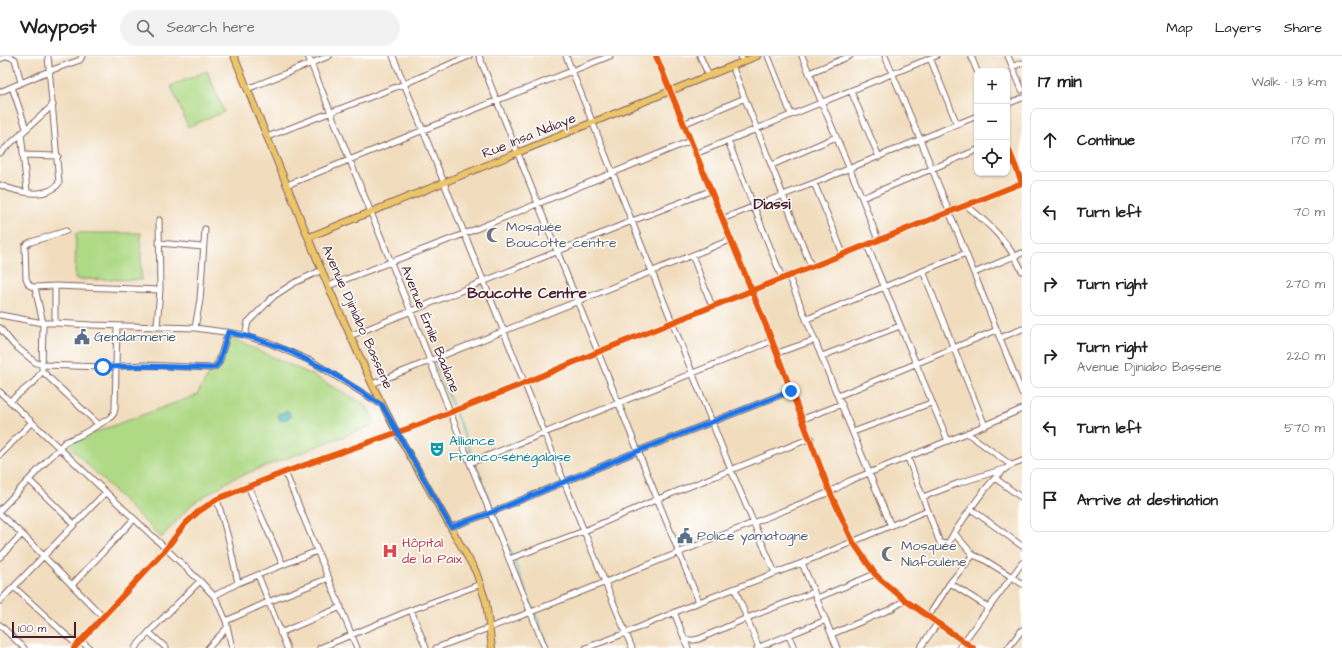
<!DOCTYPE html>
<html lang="en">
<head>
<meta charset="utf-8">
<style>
	body { margin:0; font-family:"Architects Daughter",sans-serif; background:#f2f2f2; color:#222 }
	.controls { position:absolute; right:12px; top:12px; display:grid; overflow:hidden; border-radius:8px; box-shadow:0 1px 3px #0004 }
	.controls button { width:36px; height:36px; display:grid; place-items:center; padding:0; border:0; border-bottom:1px solid #e0e0e0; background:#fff; color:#222; font:20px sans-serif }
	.scale { position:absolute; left:12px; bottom:10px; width:64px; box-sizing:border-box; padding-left:4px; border:2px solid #4a1f2b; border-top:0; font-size:11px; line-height:14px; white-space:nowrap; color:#4a1f2b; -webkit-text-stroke:3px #fff; paint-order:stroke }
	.stop { position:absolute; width:12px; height:12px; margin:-9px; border:3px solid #1a73e8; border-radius:50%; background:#fff }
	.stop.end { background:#1a73e8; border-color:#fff; box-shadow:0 1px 4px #0008 }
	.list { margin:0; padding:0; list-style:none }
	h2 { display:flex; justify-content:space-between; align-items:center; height:52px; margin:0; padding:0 16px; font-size:17px }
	h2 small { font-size:13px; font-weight:400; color:#767676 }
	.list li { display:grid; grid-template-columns:26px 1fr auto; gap:12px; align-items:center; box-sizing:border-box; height:64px; margin:0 8px 8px; padding:0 8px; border:1px solid #e0e0e0; border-radius:8px }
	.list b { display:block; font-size:15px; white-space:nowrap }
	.list p { margin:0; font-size:13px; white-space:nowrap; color:#767676 }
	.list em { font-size:13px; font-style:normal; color:#767676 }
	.icon { flex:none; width:22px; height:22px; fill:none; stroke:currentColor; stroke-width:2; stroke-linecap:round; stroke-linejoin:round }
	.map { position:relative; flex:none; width:1022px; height:592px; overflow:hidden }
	header { display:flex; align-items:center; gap:24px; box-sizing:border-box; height:56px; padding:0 20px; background:#fff; border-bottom:1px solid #e0e0e0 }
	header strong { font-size:19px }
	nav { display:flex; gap:22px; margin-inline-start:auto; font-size:14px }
	.search { width:280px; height:36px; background:#f2f2f2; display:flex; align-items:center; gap:10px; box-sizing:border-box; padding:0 14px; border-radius:22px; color:#767676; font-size:15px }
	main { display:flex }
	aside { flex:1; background:#fff }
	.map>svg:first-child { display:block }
</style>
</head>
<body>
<header>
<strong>Waypost</strong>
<div class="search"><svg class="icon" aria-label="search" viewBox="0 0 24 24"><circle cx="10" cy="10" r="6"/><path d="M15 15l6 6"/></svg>Search here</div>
<nav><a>Map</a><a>Layers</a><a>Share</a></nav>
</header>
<main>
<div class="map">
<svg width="1022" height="592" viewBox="0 0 1022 592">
	<rect width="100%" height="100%" fill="#fff"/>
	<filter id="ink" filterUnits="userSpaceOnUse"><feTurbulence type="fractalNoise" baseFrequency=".025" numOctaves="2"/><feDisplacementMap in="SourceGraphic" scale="8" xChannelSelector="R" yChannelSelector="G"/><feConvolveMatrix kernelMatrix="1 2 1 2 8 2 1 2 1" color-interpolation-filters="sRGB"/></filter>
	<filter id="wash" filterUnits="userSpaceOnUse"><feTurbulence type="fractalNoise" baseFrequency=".012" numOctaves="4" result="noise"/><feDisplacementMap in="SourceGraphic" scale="16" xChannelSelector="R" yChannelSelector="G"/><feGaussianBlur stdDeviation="0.9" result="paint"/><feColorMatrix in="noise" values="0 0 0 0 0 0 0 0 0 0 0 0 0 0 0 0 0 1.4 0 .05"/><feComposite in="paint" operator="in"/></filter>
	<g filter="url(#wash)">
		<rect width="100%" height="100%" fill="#f1ddbe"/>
		<path fill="#afd985" stroke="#7c7c58" d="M207,15L224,56L188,71L171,30Z
			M76,177H141V224L75,223Z
			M229,281L310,318L366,349L376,368L232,423L192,448L161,482L66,387L197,339Z"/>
		<path fill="#4ab9c0" stroke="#4a6c76" d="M289,355L291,361L280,365L278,358Z"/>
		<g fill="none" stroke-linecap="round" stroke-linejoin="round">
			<path stroke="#4ab9c0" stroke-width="1.5" d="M435,305L474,404
				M475,407L549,592"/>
		</g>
	</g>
	<g filter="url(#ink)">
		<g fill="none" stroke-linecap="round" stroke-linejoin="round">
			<defs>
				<path id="minor" d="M7,0L15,3L21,27
					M308,0L411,256L470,407L545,592
					M393,0L584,475L632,592
					M479,0L538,148L699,546
					M566,0L731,414L775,517
					M656,0L769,277L830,436L853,486L875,518L881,524L905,544L973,592
					M700,0L709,20
					M741,0L743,6
					M768,0L791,58
					M802,0L862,142L878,184
					M885,0L920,83L1022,337
					M971,0L977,15
					M1008,0L1022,34
					M930,2L957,68
					M0,3L7,0
					M732,10L811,210
					M1012,11L1022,7
					M809,17L850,0
					M12,31L26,72
					M247,33L329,0
					M851,35L879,101
					M0,36L49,15L80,4L82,0
					M1007,48L1022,42
					M683,68L745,42
					M21,77L27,135
					M267,81L404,28L469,0
					M728,85L782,222
					M0,97L53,49
					M695,98L936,0
					M25,99L58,100
					M772,109L836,81
					M814,127L832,170L843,198
					M0,129C17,136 47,144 59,127L48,0
					M287,129L498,44L610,0
					M862,142L977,94
					M966,149C990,169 1009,186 1022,215
					M722,163L814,127L977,60
					M159,187L203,191
					M867,189L948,385
					M692,199L712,250
					M923,215L985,370
					M974,217L1022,197
					M788,219L891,470
					M55,230V267
					M328,230L464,178L690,85
					M35,232L29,229L26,222L25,190L27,188L31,186L66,175
					M0,259L43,267H55L92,269L195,272L239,278L269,287L313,306L382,349
					M807,263L966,197
					M157,270L160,234L159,164
					M0,272L13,288L36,307L43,309L103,311L144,309L211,312L215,311L219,307L228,276
					M195,272L200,244L205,173
					M245,280L248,266L274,240L294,227L322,214
					M350,280L632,165L710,135
					M1000,282L1022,273
					M777,297L815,284
					M822,300L900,270
					M42,315L98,368
					M372,328L730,184
					M0,336L200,525L214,540L218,547L226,565L232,592
					M838,340L997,274
					M10,345L35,325L42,315L43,267L35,232V231L55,230L160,234
					M803,363L842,348
					M853,376L931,347
					M967,377L1011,409
					M0,399L32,366
					M908,402L940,487L944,488L949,486L954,477C968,457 986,428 1005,413C1010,409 1016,408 1022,405
					M470,407L772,285
					M285,416L357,592
					M995,422L1022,442
					M29,424L74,468
					M248,430L283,509
					M923,441L959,427L1004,413
					M217,443L229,485L238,527
					M971,453L1022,490
					M0,454L65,386L81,379L110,362L114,357L115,352L117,270
					M0,458L22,478L103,561
					M451,471L490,457L638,395L791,335
					M954,477L973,499L983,503L1012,521L1022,528
					M0,501L22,478
					M509,503L584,475L658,443L811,382
					M802,507L837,592
					M258,519L287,592
					M950,527L989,552
					M72,529L134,463
					M14,531L77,589
					M735,533L759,592
					M214,540L238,527L317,495
					M817,542L875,518
					M0,545L106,436
					M411,554L426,592
					M674,556L688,592
					M928,561L950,527L973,499
					M226,565L268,546L329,522
					M0,569L24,592
					M149,576L166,592
					M280,577L341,551
					M832,578L891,553L905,544
					M789,580L794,592
					M685,584H694L699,583L747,562L814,536
					M81,585L89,592
					M74,592L166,493L185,468L198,456L217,443L285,416L418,369L525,327L598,296L1022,127L1007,89
					M135,592L149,576L200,525
					M208,592L227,572
					M320,592L411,554L481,528
					M436,592L531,556L830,436L849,425L967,377L1022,353
					M586,592L626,577L699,546L802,507L928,454
					M757,592L826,564
					M920,592L937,568
					M959,592L1022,507
					M1008,592L1022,574"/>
				<path id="major" d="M234,0L328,230L372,328L397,377L476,516L486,546L492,592
					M309,181L757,0"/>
			</defs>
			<use href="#minor" stroke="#84625e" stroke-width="7"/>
			<use href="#major" stroke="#84625e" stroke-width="8"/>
			<use href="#minor" stroke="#fff" stroke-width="5"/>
			<use href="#major" stroke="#edc569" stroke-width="6"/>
			<defs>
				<path id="cycleway" d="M656,0L769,277L830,436L853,486L875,518L881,524L905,544L973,592
					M74,592L166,493L185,468L198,456L217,443L285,416L418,369L525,327L598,296L1022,127L1007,89"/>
			</defs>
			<use href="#cycleway" stroke="#fff" stroke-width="8"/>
			<use href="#cycleway" stroke="#e8590c" stroke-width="6"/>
		</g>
	</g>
	<g fill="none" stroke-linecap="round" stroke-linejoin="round" filter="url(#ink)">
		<path stroke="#1a73e8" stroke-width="5" d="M103,311L144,310L211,312L215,311L219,307L228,276L254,282L285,293L329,315L382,349L451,471L490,457L638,395L791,335"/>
	</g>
	<defs>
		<symbol id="mosque-bare" viewBox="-9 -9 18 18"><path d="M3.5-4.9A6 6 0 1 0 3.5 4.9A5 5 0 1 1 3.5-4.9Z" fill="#6b7280" stroke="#fff" stroke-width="2.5" paint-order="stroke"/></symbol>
		<symbol id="civic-bare" viewBox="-9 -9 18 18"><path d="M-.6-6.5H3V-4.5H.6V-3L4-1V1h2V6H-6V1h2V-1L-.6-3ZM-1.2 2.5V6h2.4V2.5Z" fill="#5c6f8a" stroke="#fff" stroke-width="2.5" paint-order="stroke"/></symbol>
		<symbol id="theatre-bare" viewBox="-9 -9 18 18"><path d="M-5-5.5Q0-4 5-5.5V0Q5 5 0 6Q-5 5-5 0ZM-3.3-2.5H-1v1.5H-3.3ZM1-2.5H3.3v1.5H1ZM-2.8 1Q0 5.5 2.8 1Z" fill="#0f9aa8" stroke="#fff" stroke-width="2.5" paint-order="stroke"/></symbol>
		<symbol id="hospital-bare" viewBox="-9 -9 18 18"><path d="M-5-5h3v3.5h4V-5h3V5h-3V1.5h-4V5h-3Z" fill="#e0444e" stroke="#fff" stroke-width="2.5" paint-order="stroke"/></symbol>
	</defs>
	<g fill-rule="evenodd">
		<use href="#mosque-bare" x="483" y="168" width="22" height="22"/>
		<use href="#civic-bare" x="71" y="270" width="22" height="22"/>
		<use href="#theatre-bare" x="426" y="382" width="22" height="22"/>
		<use href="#civic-bare" x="674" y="469" width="22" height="22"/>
		<use href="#hospital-bare" x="379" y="484" width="22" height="22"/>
		<use href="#mosque-bare" x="878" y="487" width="22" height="22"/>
	</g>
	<g text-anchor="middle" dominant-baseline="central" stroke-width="3" stroke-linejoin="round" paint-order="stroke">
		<g font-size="14" fill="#4a1f2b" stroke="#fff">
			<text transform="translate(529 80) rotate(-22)">Rue Insa Ndiaye</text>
			<text transform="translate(357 261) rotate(66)">Avenue Djiniabo Bassene</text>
			<text transform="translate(430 273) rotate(68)">Avenue Émile Badiane</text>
		</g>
		<g font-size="14" fill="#5b616d" stroke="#fff" text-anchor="start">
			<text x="506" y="171">Mosquée<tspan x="506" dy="16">Boucotte centre</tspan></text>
			<text x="901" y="490">Mosquée<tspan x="901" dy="16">Niafoulène</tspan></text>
		</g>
		<g font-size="14" fill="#4e5e75" stroke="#fff" text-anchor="start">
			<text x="94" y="281">Gendarmerie</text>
			<text x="697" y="480">Police yamatogne</text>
		</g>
		<g font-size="14" fill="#0d838f" stroke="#fff" text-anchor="start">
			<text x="449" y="385">Alliance<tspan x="449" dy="16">Franco-sénégalaise</tspan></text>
		</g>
		<g font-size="14" fill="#be3a42" stroke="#fff" text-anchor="start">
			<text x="402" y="487">Hôpital<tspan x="402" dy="16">de la Paix</tspan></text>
		</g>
		<g font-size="15" font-weight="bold" fill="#4a1f2b" stroke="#fff">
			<text x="772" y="148">Diassi</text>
			<text x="527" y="237">Boucotte Centre</text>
		</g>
	</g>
</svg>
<div class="controls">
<button>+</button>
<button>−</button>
<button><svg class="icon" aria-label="locate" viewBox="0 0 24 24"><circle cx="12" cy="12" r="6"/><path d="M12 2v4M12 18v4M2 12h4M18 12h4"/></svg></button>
</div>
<div class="scale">100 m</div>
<div class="stop" style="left:103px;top:311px"></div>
<div class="stop end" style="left:791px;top:335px"></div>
</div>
<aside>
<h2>17 min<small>Walk · 1.3 km</small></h2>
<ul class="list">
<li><svg class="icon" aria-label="ahead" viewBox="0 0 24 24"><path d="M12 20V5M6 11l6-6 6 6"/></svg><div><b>Continue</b></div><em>170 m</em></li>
<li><svg class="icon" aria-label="left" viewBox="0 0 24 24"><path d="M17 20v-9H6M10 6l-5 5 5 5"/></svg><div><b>Turn left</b></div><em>70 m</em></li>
<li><svg class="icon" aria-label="right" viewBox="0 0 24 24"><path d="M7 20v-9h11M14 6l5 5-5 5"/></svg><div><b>Turn right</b></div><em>270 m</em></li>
<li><svg class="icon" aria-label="right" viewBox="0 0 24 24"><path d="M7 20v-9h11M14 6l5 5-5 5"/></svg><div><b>Turn right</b><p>Avenue Djiniabo Bassene</p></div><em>220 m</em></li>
<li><svg class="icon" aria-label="left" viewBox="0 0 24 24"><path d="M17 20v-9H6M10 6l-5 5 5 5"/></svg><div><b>Turn left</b></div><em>570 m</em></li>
<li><svg class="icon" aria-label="arrive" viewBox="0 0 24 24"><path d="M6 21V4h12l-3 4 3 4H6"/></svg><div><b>Arrive at destination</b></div></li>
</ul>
</aside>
</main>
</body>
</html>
